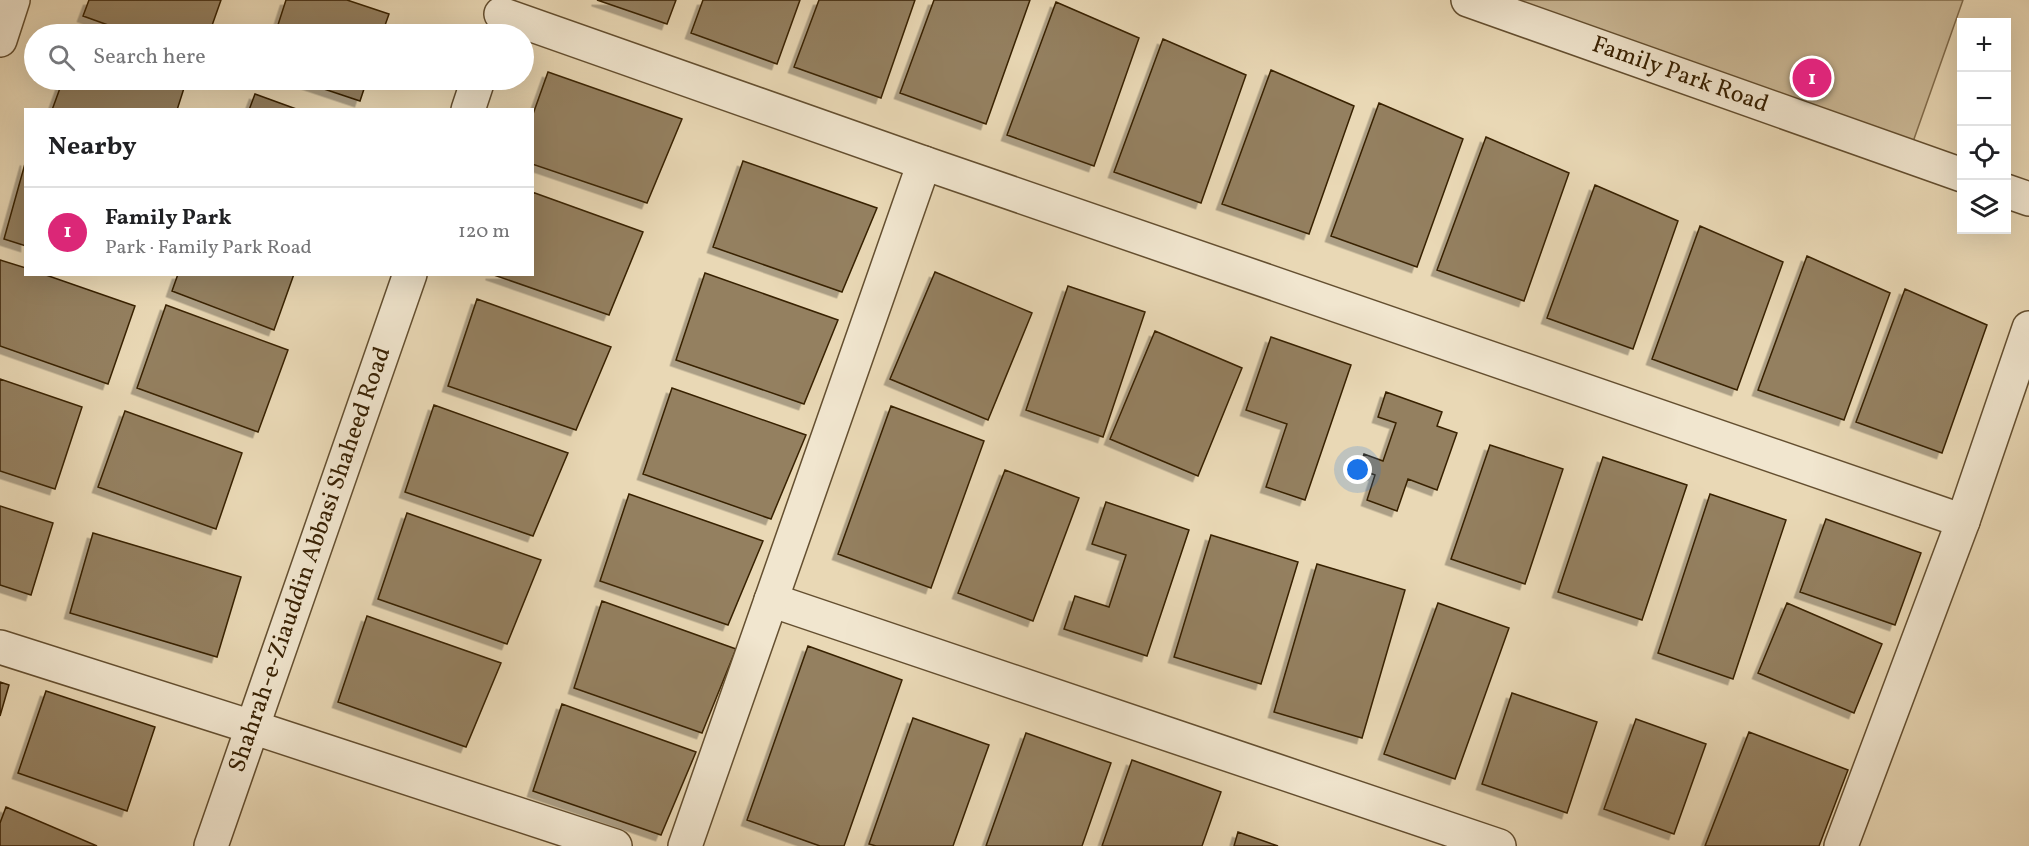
<!DOCTYPE html>
<html lang="en">
<head>
<meta charset="utf-8">
<style>
	body { margin:0; font-family:Vollkorn,serif; background:#f2f2f2; color:#202124 }
	.controls { position:absolute; right:18px; top:18px; display:grid; overflow:hidden; border-radius:0px; box-shadow:0 6px 24px #0002 }
	.controls button { width:54px; height:54px; display:grid; place-items:center; padding:0; border:0; border-bottom:2px solid #e0e0e0; background:#fff; color:#202124; font:30px sans-serif }
	.you { position:absolute; left:1358px; top:470px; width:21px; height:21px; margin:-15px; border:4px solid #fff; border-radius:50%; background:#1a73e8; box-shadow:0 0 0 9px #1a73e833 }
	.badge { display:grid; place-items:center; width:39px; height:39px; border-radius:50%; background:#db2777; color:#fff; font-size:20px; font-weight:700 }
	.pin { position:absolute; translate:-50% -50%; border:3px solid #fff; box-shadow:0 2px 6px #0006 }
	.list { margin:0; padding:0; list-style:none }
	h2 { display:flex; justify-content:space-between; align-items:center; height:78px; margin:0; padding:0 24px; font-size:26px }
	h2 small { font-size:20px; font-weight:400; color:#757577 }
	.list li { display:grid; grid-template-columns:39px 1fr auto; gap:18px; align-items:center; box-sizing:border-box; height:90px; padding:0 24px; border-top:2px solid #e0e0e0 }
	.list b { display:block; font-size:22px; white-space:nowrap }
	.list p { margin:0; font-size:20px; white-space:nowrap; color:#757577 }
	.list em { font-size:20px; font-style:normal; color:#757577 }
	.icon { flex:none; width:33px; height:33px; fill:none; stroke:currentColor; stroke-width:2; stroke-linecap:round; stroke-linejoin:round }
	.map { position:relative; flex:none; width:2029px; height:846px; overflow:hidden }
	.search { position:absolute; background:#fff; box-shadow:0 6px 24px #0002; left:24px; top:24px; width:510px; height:66px; display:flex; align-items:center; gap:15px; box-sizing:border-box; padding:0 21px; border-radius:33px; color:#757577; font-size:22px }
	.panel { position:absolute; background:#fff; box-shadow:0 6px 24px #0002; left:24px; top:108px; width:510px; height:168px; border-radius:0px }
	.map>svg:first-child { display:block }
</style>
</head>
<body>
<div class="map">
<svg width="2029" height="846" viewBox="0 0 2029 846">
	<defs>
		<filter id="shadow"><feDropShadow dx="-5.5" dy="5.5" stdDeviation="0" flood-color="#0004"/></filter>
	</defs>
	<rect width="100%" height="100%" fill="#e9d8b5"/>
	<filter id="stains"><feTurbulence type="fractalNoise" baseFrequency=".00333" numOctaves="4"/><feColorMatrix values="0 0 0 0 .2 0 0 0 0 .09 0 0 0 0 .02 0 0 0 .5 -.17"/></filter>
	<radialGradient id="worn" r=".72"><stop offset=".6" stop-color="#630" stop-opacity="0"/><stop offset="1" stop-color="#630" stop-opacity=".3"/></radialGradient>
	<path fill="#cbb997" stroke="#826d4d" stroke-width="1.5" d="M1468,0H1963L1908,156Z"/>
	<path fill="#948060" stroke="#382103" stroke-width="1.5" filter="url(#shadow)" d="M89,0H221L209,34H133L83,16Z
		M286,0H347L389,14L382,34H275Z
		M597,0H676L667,24Z
		M703,0H800L777,64L691,33Z
		M819,0H915L881,98L794,67Z
		M934,0H1030L986,124L900,93Z
		M1056,2L1139,38L1094,166L1007,135Z
		M1163,39L1246,75L1201,203L1114,172Z
		M1271,70L1354,106L1309,234L1222,204Z
		M548,72L682,119L647,203L532,164V117Z
		M63,80H170L185,85L177,110H52Z
		M297,80H367L360,101Z
		M255,94L299,110H249Z
		M1379,103L1463,139L1417,267L1331,236Z
		M1486,137L1569,173L1524,301L1437,270Z
		M26,160V246L4,239Z
		M743,161L877,208L842,292L713,247Z
		M1595,185L1678,221L1633,349L1547,318Z
		M532,192L643,232L609,315L491,274H532Z
		M1700,226L1783,262L1737,390L1652,359Z
		M1807,256L1890,293L1844,420L1758,390Z
		M0,260L26,268V274H43L135,306L108,384L0,346Z
		M935,272L1032,313L988,420L890,379Z
		M705,273L838,320L804,404L676,360Z
		M178,274H294L274,330L172,291Z
		M1068,286L1145,312L1103,437L1026,410Z
		M1905,289L1987,325L1942,453L1856,422Z
		M477,299L611,347L576,430L448,386Z
		M166,305L288,350L258,432L137,388Z
		M1155,331L1242,368L1198,476L1110,439Z
		M1271,337L1351,365L1305,500L1266,487L1287,424L1246,410Z
		M0,379L82,407L55,489L0,471Z
		M672,388L806,435L771,519L643,474Z
		M1386,392L1442,412L1437,426L1457,433L1437,490L1408,479L1397,511L1367,500L1375,475L1359,469L1364,454L1383,461L1396,423L1378,417Z
		M434,405L568,453L533,536L405,492Z
		M891,406L984,441L931,588L838,554Z
		M125,411L242,453L216,529L98,487Z
		M1490,445L1563,469L1525,584L1451,559Z
		M1603,457L1687,485L1642,620L1558,592Z
		M1005,470L1079,498L1033,621L958,593Z
		M629,494L763,541L728,625L600,581Z
		M1710,494L1786,520L1733,679L1658,653Z
		M1106,502L1189,530L1147,656L1064,629L1075,596L1109,607L1126,555L1092,544Z
		M0,506L53,523L31,595L0,585Z
		M407,513L541,560L507,644L378,599Z
		M1826,519L1921,553L1895,625L1800,592Z
		M93,533L241,577L217,657L70,613Z
		M1211,535L1298,562L1261,684L1174,657Z
		M1317,564L1405,590L1362,738L1274,712Z
		M602,601L736,649L702,733L574,688Z
		M1438,603L1509,628L1455,779L1384,754Z
		M1787,603L1882,644L1854,713L1758,673Z
		M367,616L501,663L466,747L338,702Z
		M808,646L902,680L844,846H820L747,820Z
		M0,682L9,685L0,716Z
		M46,691L155,727L127,811L18,773Z
		M1512,693L1597,722L1567,813L1482,784Z
		M562,704L696,752L661,835L533,791Z
		M913,718L989,745L953,846H876L869,844Z
		M1636,719L1706,744L1674,834L1604,809Z
		M1749,732L1848,770L1819,846H1705Z
		M1026,733L1111,763L1082,846H986Z
		M1132,760L1221,792L1202,846H1102Z
		M6,807L97,846H0V823Z
		M1238,832L1278,846H1234Z"/>
	<g fill="none" stroke-linecap="round" stroke-linejoin="round">
		<defs>
			<g id="minor">
				<path id="s1" d="M1468,0L1962,175"/>
				<path d="M501,14L924,163L1963,521"/>
				<path d="M0,40L13,0"/>
				<path d="M468,110L478,80"/>
				<path d="M2006,191L2029,199"/>
				<path d="M771,600L1499,846"/>
				<path d="M0,647L252,727L615,846"/>
				<path id="s2" d="M211,846L410,274"/>
				<path d="M685,846L924,163"/>
				<path d="M1841,846L1963,521L2029,328"/>
			</g>
		</defs>
		<use href="#minor" stroke="#644f30" stroke-width="36"/>
		<use href="#minor" stroke="#f1e6cf" stroke-width="33"/>
	</g>
	<g text-anchor="middle" dominant-baseline="central" stroke-width="4.5" stroke-linejoin="round" paint-order="stroke">
		<g font-size="24" fill="#382103" stroke="#f1e6cf">
			<text stroke="none"><textPath href="#s1" startOffset="225">Family Park Road</textPath></text>
			<text stroke="none"><textPath href="#s2" startOffset="303">Shahrah-e-Ziauddin Abbasi Shaheed Road</textPath></text>
		</g>
	</g>
	<rect width="100%" height="100%" filter="url(#stains)"/>
	<rect width="100%" height="100%" fill="url(#worn)"/>
</svg>
<div class="controls">
<button>+</button>
<button>−</button>
<button><svg class="icon" aria-label="locate" viewBox="0 0 24 24"><circle cx="12" cy="12" r="6"/><path d="M12 2v4M12 18v4M2 12h4M18 12h4"/></svg></button>
<button><svg class="icon" aria-label="layers" viewBox="0 0 24 24"><path d="M12 4l9 5-9 5-9-5zM3 14l9 5 9-5"/></svg></button>
</div>
<div class="you"></div>
<div class="pin badge" style="left:1812px;top:78px">1</div>
<div class="search"><svg class="icon" aria-label="search" viewBox="0 0 24 24"><circle cx="10" cy="10" r="6"/><path d="M15 15l6 6"/></svg>Search here</div>
<section class="panel">
<h2>Nearby<small></small></h2>
<ul class="list">
<li><span class="badge">1</span><div><b>Family Park</b><p>Park · Family Park Road</p></div><em>120 m</em></li>
</ul>
</section>
</div>
</body>
</html>
